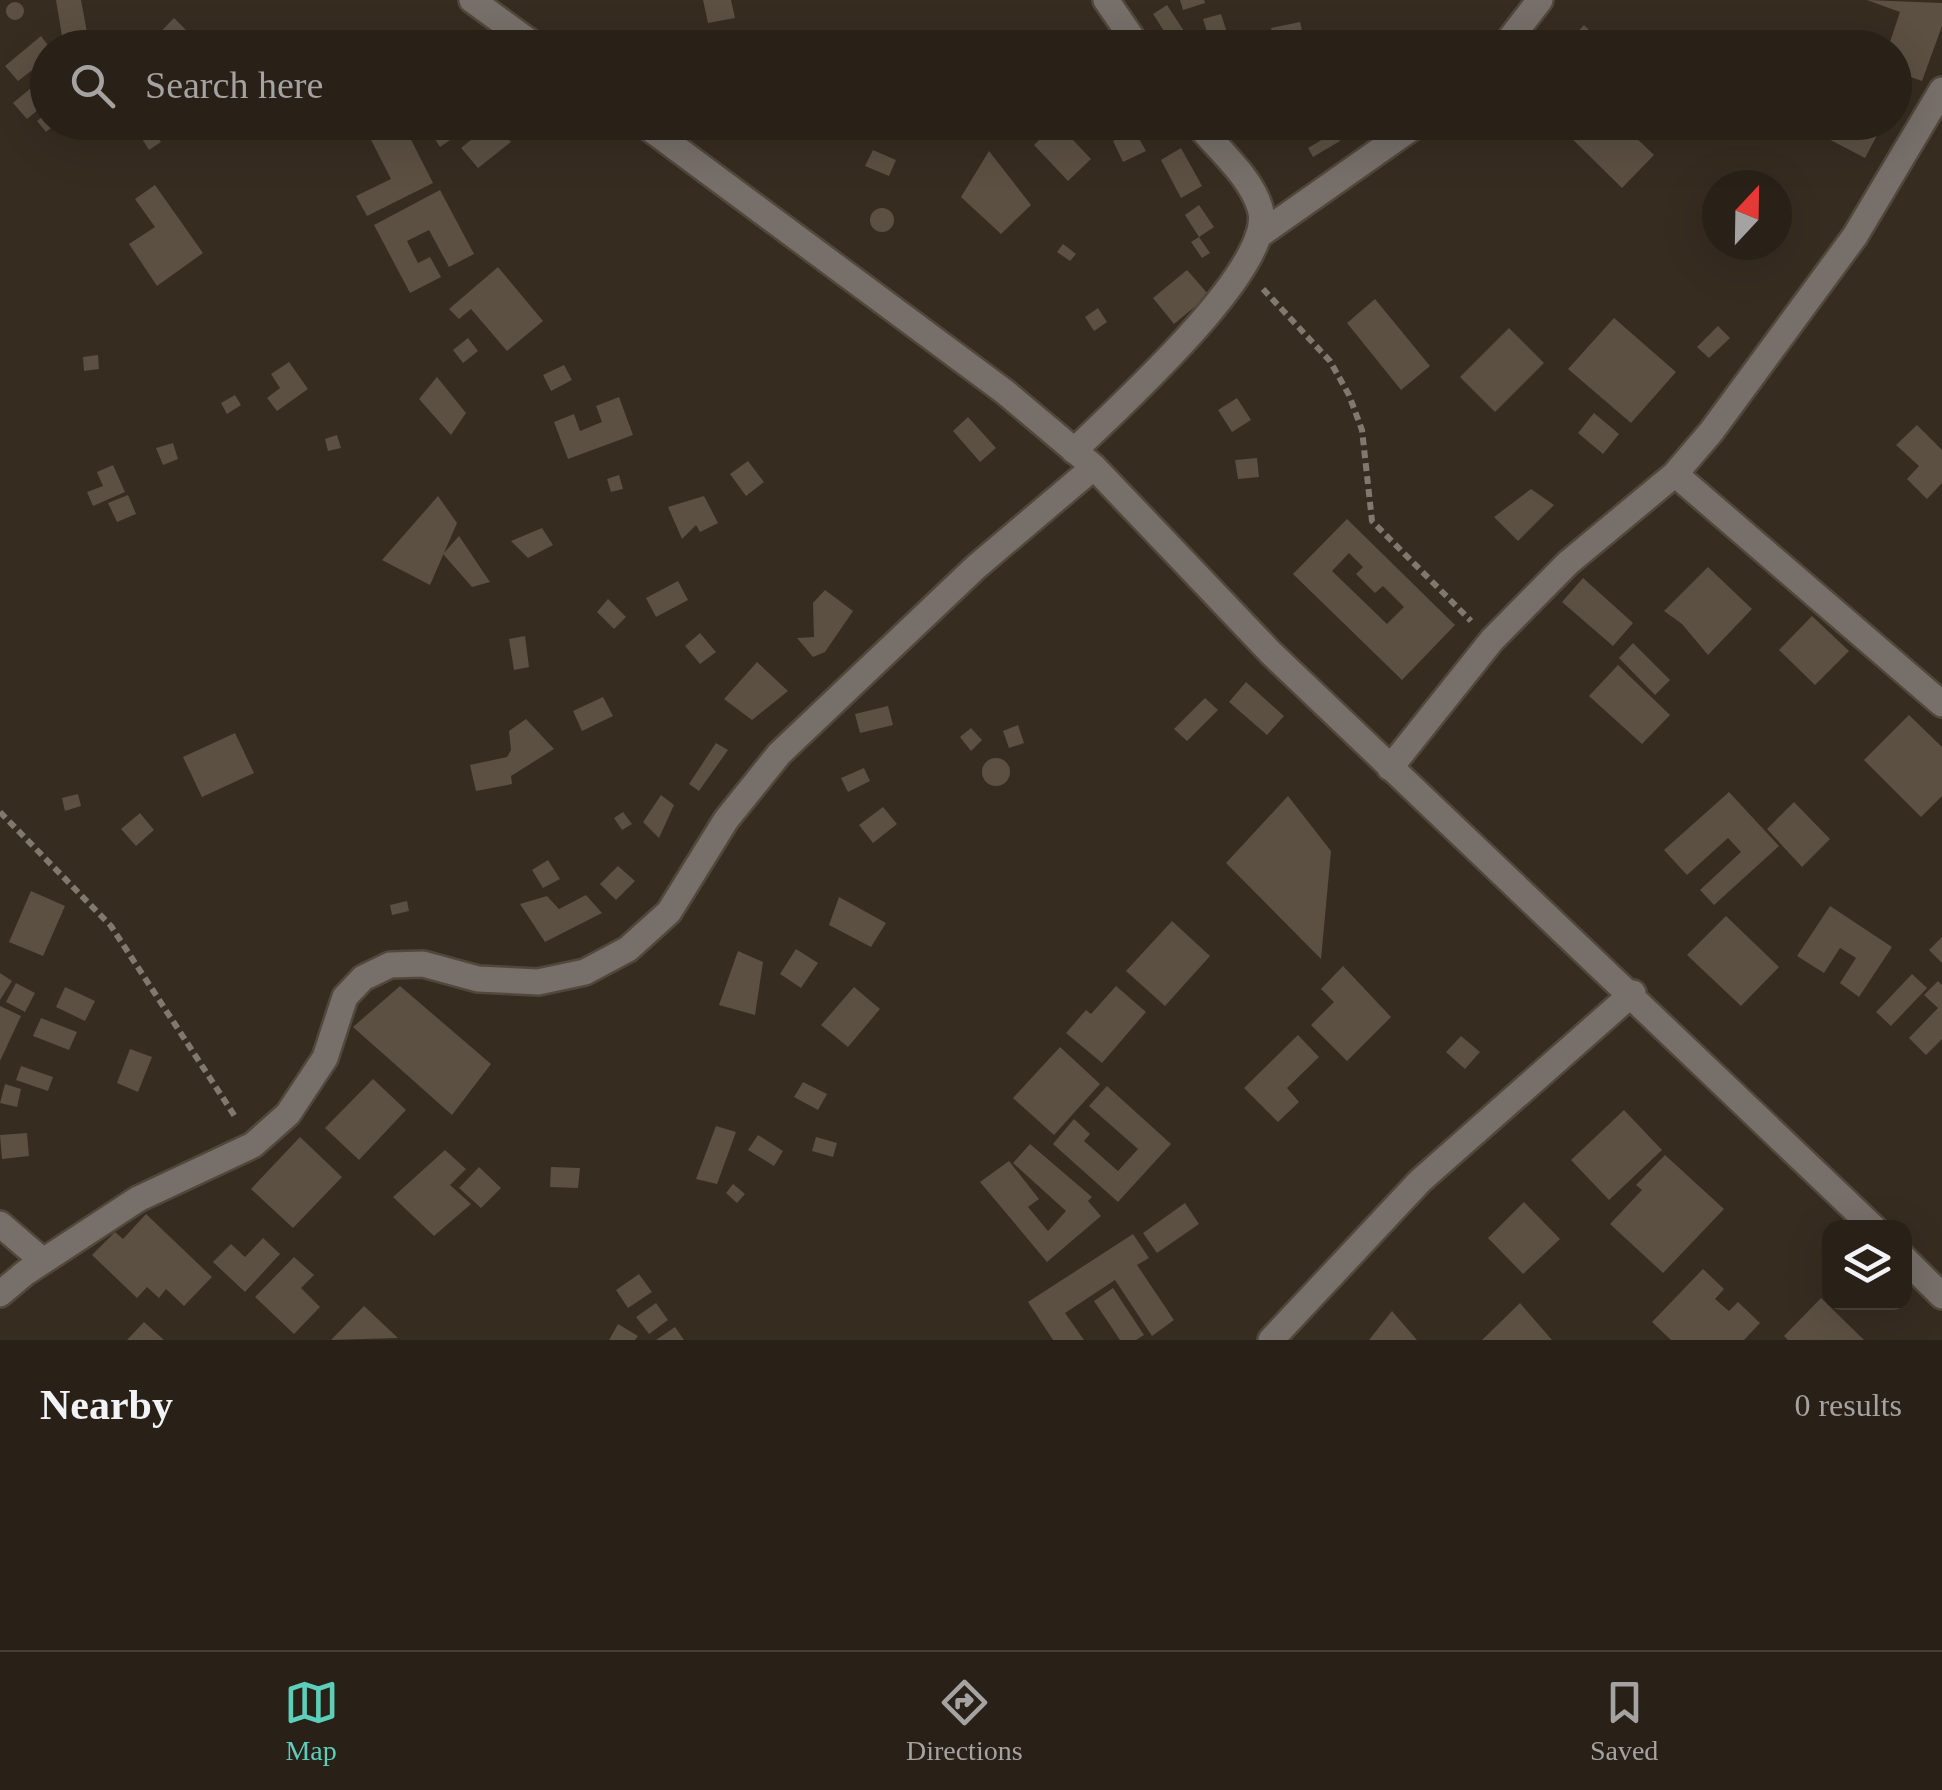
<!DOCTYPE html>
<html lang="en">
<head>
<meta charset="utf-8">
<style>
	body { margin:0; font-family:"Times New Roman",serif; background:#312921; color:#f1f3f6 }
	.controls { position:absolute; right:30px; bottom:30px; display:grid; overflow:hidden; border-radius:20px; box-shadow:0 10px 40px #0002 }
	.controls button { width:90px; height:90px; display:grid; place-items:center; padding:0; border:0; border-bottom:2px solid #453e37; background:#292118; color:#f1f3f6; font:50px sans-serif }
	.compass { position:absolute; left:1702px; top:170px; width:90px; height:90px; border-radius:50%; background:#292118; box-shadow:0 10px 40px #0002; rotate:22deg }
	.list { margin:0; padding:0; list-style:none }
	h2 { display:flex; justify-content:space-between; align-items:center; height:130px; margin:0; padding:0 40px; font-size:42px }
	h2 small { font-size:32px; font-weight:400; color:#a5a3a2 }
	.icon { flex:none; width:55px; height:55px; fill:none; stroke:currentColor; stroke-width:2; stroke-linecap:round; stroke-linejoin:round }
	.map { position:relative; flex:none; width:1942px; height:1340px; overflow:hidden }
	.search { position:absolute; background:#292118; box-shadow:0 10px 40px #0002; left:30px; right:30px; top:30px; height:110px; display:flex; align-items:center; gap:25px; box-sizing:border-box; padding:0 35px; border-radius:55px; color:#a5a3a2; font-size:38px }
	.sheet { height:310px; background:#292118 }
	nav { display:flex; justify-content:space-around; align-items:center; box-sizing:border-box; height:140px; border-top:2px solid #453e37; background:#292118; font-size:28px; color:#a5a3a2 }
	nav a { display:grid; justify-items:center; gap:5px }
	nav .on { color:#5cceba }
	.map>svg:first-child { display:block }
</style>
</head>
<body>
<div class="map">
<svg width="1942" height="1340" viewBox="0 0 1942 1340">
	<rect width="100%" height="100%" fill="#372c20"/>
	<path fill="#5b5042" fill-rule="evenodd" d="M56,0H81L87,32L62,36Z
		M703,0H731L735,18L708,23Z
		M1180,0H1204L1205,3L1183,10Z
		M1867,0L1942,3V26L1922,81L1894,71V48H1888L1900,12Z
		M6 11a9 9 0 1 1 18 0a9 9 0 1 1-18 0Z
		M1167,5L1195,48H1175L1153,14Z
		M1221,14L1232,48H1212L1203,19Z
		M174,18L201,45L198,48H145Z
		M1300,22L1305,45L1276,48L1271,28Z
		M1584,25L1607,48H1562Z
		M745,30H760V48H745Z
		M41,36L50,48L48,58L18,81L5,66Z
		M642,36L650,48H626L629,39Z
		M1367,37L1383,48H1360Z
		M1402,37L1411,48H1391Z
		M1859,37L1886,47V48H1855Z
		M48,78V99L37,87Z
		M31,88L45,104L27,119L13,103Z
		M48,112V122H58L46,132L37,121Z
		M402,122L433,183L367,216L356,196L391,179L370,138Z
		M424,122H448L456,136L440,147Z
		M493,122L511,142L478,168L461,148Z
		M1226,122H1243L1248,131L1235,139Z
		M1555,122H1601L1620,140L1629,131L1654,155L1622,188Z
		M1828,122H1884L1865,158L1821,135Z
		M1057,123L1091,159L1068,181L1034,145Z
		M150,127L161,142L149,150L139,134Z
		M1134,130L1146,151L1123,162L1113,141Z
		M1335,132L1340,141L1313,157L1308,148Z
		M1181,148L1202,186L1181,198L1161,160Z
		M873,150L896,160L889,176L865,166Z
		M989,151L1031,205L1001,234L961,197Z
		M155,185L203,253L157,286L129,244L155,227L135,199Z
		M440,190L474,254L449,267L429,230L407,241L418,263L430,257L441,277L410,293L374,225Z
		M1199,205L1214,227L1199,237L1210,253L1202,258L1191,242L1199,237L1185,215Z
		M870 220a12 12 0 1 1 24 0a12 12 0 1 1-24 0Z
		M1063,244L1076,254L1070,261L1057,252Z
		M498,267L543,321L507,351L471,309L459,319L449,309Z
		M1187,270L1209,295L1174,324L1153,298Z
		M1375,299L1430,366L1401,390L1347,323Z
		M1098,308L1107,322L1094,331L1085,317Z
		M1614,318L1676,372L1631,423L1568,369Z
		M1718,326L1730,338L1709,358L1697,347Z
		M1509,328L1544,363L1495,412L1460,377Z
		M468,338L478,351L463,363L453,350Z
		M98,355L99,369L84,371L83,357Z
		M289,362L308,389L277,411L267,398L280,388L271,374Z
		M564,365L572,380L551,391L543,375Z
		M437,377L466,413L451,435L419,399Z
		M235,395L241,405L227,414L221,403Z
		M619,397L633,435L568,459L554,422L574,414L580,431L602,422L596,406Z
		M1237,398L1251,420L1232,432L1218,410Z
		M1594,413L1619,434L1603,454L1578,433Z
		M968,417L996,448L980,462L953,431Z
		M1917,425L1942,450V483L1927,499L1907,479L1919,466L1896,445Z
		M337,435L341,448L328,451L325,439Z
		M173,443L178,459L163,465L156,448Z
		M1257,458L1259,477L1238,479L1235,460Z
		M748,461L764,482L746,496L730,474Z
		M113,465L125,492L93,506L87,492L103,486L97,472Z
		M619,475L623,489L611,492L607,479Z
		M1531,489L1554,505L1518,541L1494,517Z
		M128,495L136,514L117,522L108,503Z
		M438,496L457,523L430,585L382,560Z
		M704,496L718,523L700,532L696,525L682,539L668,507Z
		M1347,519L1455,625L1402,680L1293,574ZM1349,553L1363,567L1356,574L1375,593L1383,586L1404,607L1387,624L1332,571Z
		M542,528L553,545L528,558L511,541Z
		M459,536L490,582L472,587L443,554Z
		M1708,567L1752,609L1708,655L1682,624L1664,611Z
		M1583,578L1633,623L1613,646L1562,602Z
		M678,581L688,600L656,617L646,598Z
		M825,590L853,611L825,652L813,657L797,638L814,637L813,603Z
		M608,599L626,617L614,629L597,612Z
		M1812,616L1849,651L1815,685L1779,650Z
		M700,633L716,652L700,664L685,646Z
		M525,636L529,667L514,670L509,639Z
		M1633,643L1670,680L1655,695L1619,658Z
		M757,662L788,691L752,720L724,699Z
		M1618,665L1670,715L1642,744L1589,696Z
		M1246,682L1284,716L1267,735L1229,702Z
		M603,697L613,716L582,731L573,711Z
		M1205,698L1218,710L1187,741L1174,729Z
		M888,706L893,725L860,733L855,714Z
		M1909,715L1942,747V796L1921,817L1864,760Z
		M526,719L554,749L511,776L512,784L476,791L470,765L507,757L511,750L509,731Z
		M1018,725L1024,743L1009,748L1003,731Z
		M971,728L982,740L971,751L960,737Z
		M235,733L254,773L202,797L183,757Z
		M716,743L728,750L699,791L689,784Z
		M982 772a14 14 0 1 1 28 0a14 14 0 1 1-28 0Z
		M864,768L870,781L848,792L841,778Z
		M1729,792L1779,846L1714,905L1700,890L1741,852L1728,838L1687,875L1664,850Z
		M78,794L81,806L65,811L62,798Z
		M661,795L674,805L659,838L643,822Z
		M1288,796L1331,851L1321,959L1226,863Z
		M1794,802L1830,839L1802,867L1767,829Z
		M883,807L897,824L873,843L859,825Z
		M623,812L632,824L622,830L614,818Z
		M140,813L154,830L136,846L121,829Z
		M548,860L560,879L543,888L532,870Z
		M618,866L635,881L616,900L600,884Z
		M31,891L65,906L43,956L9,942Z
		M586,895L602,913L545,942L520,904L547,896L559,909Z
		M839,897L886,923L871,947L829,925Z
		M407,901L409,911L392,915L390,905Z
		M1830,906L1892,947L1859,997L1840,983L1856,958L1840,948L1824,973L1797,956Z
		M1726,916L1779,967L1741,1006L1687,955Z
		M1172,921L1210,956L1165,1006L1126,971Z
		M1942,937V963L1929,950Z
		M796,949L818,963L801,988L780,974Z
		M738,951L763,962L755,1015L719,1005Z
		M1343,966L1391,1017L1347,1061L1311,1025L1334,1002L1321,989Z
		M0,973L12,981L0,1000Z
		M1912,974L1927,988L1891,1026L1876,1012Z
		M1938,981L1942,985V1039L1926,1055L1909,1038L1938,1008L1924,995Z
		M16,983L35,993L25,1012L6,1002Z
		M400,986L491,1064L452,1115L353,1027Z
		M1116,986L1146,1012L1102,1063L1066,1033L1086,1010L1091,1014Z
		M65,987L95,1001L85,1021L56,1007Z
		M854,987L880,1009L848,1047L821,1025Z
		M0,1006L21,1016L0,1061Z
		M41,1018L77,1032L69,1050L33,1036Z
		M1298,1035L1319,1057L1287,1088L1299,1102L1278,1122L1244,1088Z
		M1461,1036L1480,1052L1465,1069L1446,1052Z
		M1060,1047L1100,1084L1054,1135L1013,1098Z
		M130,1049L152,1057L138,1092L117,1083Z
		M21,1066L53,1077L48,1091L16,1080Z
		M373,1079L406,1110L359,1160L325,1128Z
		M803,1082L827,1094L818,1110L794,1097Z
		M5,1084L21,1089L17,1107L0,1103Z
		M1107,1086L1171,1144L1118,1202L1053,1144L1074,1119L1090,1134L1084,1141L1118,1171L1138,1149L1089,1106Z
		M1624,1110L1662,1150L1609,1200L1571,1160Z
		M716,1126L736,1132L717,1184L696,1179Z
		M27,1133L29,1156L2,1159L0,1135Z
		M758,1135L783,1151L774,1166L748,1150Z
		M300,1137L342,1177L293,1228L251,1189Z
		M816,1137L837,1143L833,1157L812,1151Z
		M1030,1144L1092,1197L1088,1201L1101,1216L1047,1262L980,1182L1009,1161L1039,1199L1028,1207L1048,1231L1066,1211L1013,1163Z
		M445,1150L466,1169L450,1185L471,1204L434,1236L393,1197Z
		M1665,1155L1724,1209L1663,1273L1610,1224L1642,1190L1636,1185Z
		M479,1167L501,1188L481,1208L459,1188Z
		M551,1167L580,1168L578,1188L550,1187Z
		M733,1184L745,1194L737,1203L726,1193Z
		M1524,1202L1560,1239L1523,1274L1488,1238Z
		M1185,1203L1199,1224L1157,1253L1143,1233Z
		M146,1214L212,1277L184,1306L166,1289L159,1298L147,1287L137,1298L92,1255L115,1232L123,1239Z
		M1133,1234L1149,1258L1137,1265L1174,1320L1152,1336L1115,1280L1065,1313L1084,1340H1053L1028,1302Z
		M263,1238L280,1254L245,1292L213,1262L231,1244L245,1257Z
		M294,1257L314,1275L301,1288L320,1307L294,1334L255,1297Z
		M1703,1269L1724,1289L1715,1299L1729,1311L1738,1302L1760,1323L1744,1340H1671L1652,1322Z
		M639,1274L652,1292L628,1308L616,1290Z
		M1113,1288L1144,1335L1136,1340H1120L1094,1301Z
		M1821,1298L1864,1340H1788L1784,1336Z
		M656,1303L668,1320L649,1334L636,1317Z
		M1520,1303L1552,1340H1482Z
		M364,1306L398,1338L331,1340Z
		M1392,1311L1417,1340H1369Z
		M144,1322L164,1340H127Z
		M618,1324L638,1336L635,1340H609Z
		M675,1327L684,1340H656Z"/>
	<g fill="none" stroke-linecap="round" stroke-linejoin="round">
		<defs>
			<path id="minor" d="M472,0L538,48
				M1106,0L1139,48
				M1503,48L1540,0
				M641,122L1005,392L1094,467L1270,652L1874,1228
				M1258,236L1420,122
				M1074,451C1115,410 1279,265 1260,208C1250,175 1217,149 1196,122
				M1675,474L1942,704
				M1390,768L1492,640L1568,563L1675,474L1711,432L1855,236L1942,90
				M0,1224L43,1261
				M1904,1258L1942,1296
				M0,1294L25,1273L138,1199L253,1145L288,1114L325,1058L345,997L363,978L390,965L423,964L478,979L538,982L585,972L628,949L669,912L726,820L779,754L976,567L1094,467
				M1271,1340L1420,1181L1633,993"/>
		</defs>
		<use href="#minor" stroke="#51473b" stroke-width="30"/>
		<path stroke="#81786e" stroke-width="6" stroke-dasharray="8 5" stroke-linecap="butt" d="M1263,289L1330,361L1349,395L1362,430L1372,521L1471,621
			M0,812L111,926L236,1118"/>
		<use href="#minor" stroke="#766f6a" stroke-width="25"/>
	</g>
</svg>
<div class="controls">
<button><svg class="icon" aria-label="layers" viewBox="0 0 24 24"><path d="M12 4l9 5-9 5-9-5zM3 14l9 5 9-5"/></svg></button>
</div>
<svg class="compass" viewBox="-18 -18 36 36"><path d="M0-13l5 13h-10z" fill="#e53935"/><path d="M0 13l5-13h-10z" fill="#a5a3a2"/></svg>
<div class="search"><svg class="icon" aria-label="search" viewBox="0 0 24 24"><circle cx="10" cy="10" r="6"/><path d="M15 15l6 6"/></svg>Search here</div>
</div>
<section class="sheet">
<h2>Nearby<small>0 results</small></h2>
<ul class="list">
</ul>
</section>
<nav>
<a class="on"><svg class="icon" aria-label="map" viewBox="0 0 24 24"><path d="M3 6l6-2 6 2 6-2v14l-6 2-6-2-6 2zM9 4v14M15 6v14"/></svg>Map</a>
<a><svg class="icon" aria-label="directions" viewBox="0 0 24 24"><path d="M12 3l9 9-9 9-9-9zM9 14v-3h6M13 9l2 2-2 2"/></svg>Directions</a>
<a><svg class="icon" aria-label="saved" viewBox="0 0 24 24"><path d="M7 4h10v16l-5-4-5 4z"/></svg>Saved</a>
</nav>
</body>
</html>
